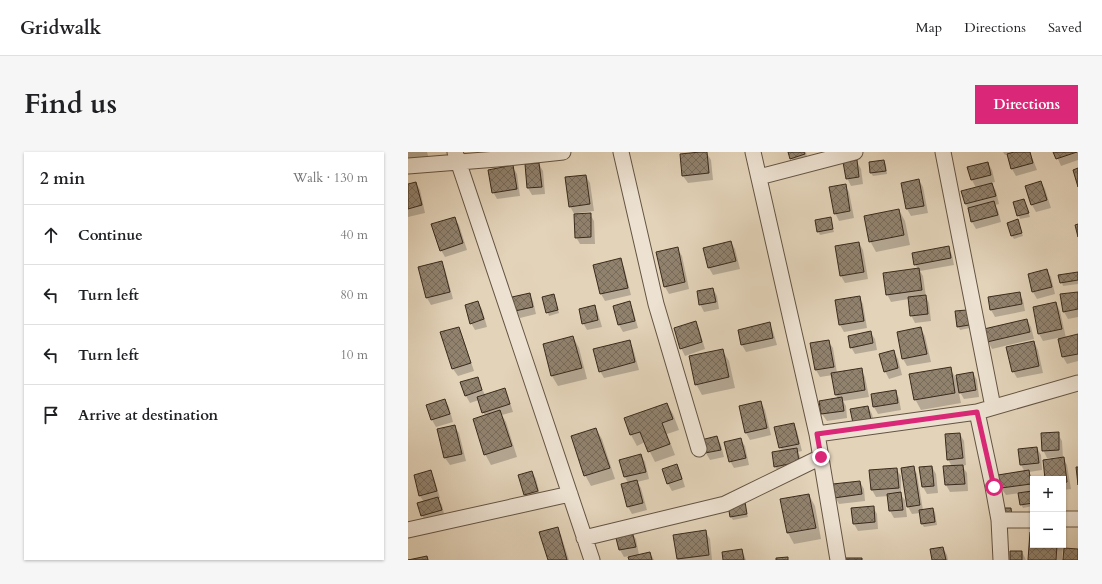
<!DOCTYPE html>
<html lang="en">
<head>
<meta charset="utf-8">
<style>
	body { margin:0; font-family:Cardo,serif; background:#f6f6f6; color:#202124 }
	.controls { position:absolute; right:12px; bottom:12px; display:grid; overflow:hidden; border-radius:0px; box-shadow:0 1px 3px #0004 }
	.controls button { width:36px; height:36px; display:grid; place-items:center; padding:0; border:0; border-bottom:1px solid #e0e0e0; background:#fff; color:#202124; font:20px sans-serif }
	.stop { position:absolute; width:12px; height:12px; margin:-9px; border:3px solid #db2777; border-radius:50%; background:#fff }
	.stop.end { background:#db2777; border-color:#fff; box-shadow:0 1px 4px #0008 }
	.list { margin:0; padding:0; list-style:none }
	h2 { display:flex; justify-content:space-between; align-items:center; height:52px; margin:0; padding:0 16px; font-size:17px }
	h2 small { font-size:13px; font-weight:400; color:#757577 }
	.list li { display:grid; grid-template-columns:26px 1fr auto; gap:12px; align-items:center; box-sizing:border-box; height:60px; padding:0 16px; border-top:1px solid #e0e0e0 }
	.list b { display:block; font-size:15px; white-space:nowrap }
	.list em { font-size:13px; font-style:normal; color:#757577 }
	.icon { flex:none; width:22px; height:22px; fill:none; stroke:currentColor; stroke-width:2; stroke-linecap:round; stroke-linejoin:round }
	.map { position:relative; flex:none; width:670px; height:408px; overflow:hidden; border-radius:0px }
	header { display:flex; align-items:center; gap:24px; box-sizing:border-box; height:56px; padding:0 20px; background:#fff; border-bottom:1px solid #e0e0e0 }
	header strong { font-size:19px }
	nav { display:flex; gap:22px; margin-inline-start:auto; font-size:14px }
	.intro { display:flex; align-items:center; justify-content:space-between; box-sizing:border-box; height:96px; padding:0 24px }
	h1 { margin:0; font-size:28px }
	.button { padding:10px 18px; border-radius:0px; background:#db2777; color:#fff; font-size:14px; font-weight:700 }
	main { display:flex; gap:24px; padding:0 24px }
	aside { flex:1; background:#fff; border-radius:0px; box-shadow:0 1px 3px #0004 }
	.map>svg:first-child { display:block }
</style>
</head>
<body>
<header>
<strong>Gridwalk</strong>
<nav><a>Map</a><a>Directions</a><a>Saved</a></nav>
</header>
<div class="intro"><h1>Find us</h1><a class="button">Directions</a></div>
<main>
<aside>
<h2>2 min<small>Walk · 130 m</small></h2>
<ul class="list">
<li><svg class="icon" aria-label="ahead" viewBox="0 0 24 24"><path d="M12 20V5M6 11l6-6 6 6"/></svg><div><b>Continue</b></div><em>40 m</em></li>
<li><svg class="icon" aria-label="left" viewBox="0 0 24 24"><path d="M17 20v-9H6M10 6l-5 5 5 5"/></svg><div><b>Turn left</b></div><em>80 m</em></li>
<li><svg class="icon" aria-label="left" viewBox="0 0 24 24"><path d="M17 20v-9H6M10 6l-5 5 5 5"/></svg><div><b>Turn left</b></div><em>10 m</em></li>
<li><svg class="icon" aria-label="arrive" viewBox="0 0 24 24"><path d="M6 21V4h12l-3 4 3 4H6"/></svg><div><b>Arrive at destination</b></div></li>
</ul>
</aside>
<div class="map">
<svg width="670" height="408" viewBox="0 0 670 408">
	<defs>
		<pattern id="building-cross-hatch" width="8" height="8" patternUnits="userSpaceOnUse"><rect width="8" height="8" fill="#91826e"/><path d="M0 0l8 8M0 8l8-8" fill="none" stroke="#776b5a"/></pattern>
	</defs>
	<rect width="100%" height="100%" fill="#e3d3b9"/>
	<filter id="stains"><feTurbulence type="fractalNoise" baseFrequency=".005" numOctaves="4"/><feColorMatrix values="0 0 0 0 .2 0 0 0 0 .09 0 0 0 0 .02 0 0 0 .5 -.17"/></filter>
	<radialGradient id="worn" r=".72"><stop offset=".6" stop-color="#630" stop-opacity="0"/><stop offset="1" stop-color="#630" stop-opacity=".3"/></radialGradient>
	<path fill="#0003" d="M0,0H19L21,7L0,16Z
		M298,0L303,8L305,28L280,31L275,24Z
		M381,0H398L400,10L387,13Z
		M595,0H622L629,18L608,24L604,17L600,2L597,3Z
		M647,0H670V8L653,14Z
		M476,9L478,13L479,22L465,24L463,21Z
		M449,10L453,17L455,32L443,34L439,26Z
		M580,11L584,18L587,30L583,31L588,39L591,52L587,53L590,58L593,70L568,77L564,70L554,40L568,36L564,28Z
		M131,12L135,19L137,42L124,43L120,36L118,13Z
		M104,14L109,22L112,44L89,47L85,40Z
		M178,24L182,31L186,59L170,61V62H182L186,69L187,92H172L168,85L167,61L166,62L162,54Z
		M511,28L515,35L520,61L503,64L499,57Z
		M633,30L637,37L643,56L628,60L624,53L618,35Z
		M8,31L12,38L17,61L0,65V33Z
		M437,33L441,40L446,66L431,69L427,61Z
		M616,48L622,65L612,67L606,50Z
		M491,58L497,69L502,93L468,100L462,89Z
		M46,66L51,73L59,98L37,105L33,98Z
		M422,66L426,80L412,83L410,79Z
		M610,69L615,84L606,87L604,84Z
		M323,90L327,97L332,117L305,123L301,116L296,97Z
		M451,91L455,98L460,127L437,131L433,124L428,94Z
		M540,95L544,103L546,113L512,119L515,124L518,145L521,151L523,169L507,171L503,163L501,147L483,150L479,142L510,117L507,112Z
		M269,96L274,104L281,137L261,142L257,135Z
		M212,108L216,115L223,143L197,149L193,142Z
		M33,110L37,117L45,147L23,153L19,146L11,116Z
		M639,118L643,125L647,142L629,147L625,140Z
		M670,121V132L655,134L652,124Z
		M305,137L309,144L311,157L296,160L292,152Z
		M611,141L615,148L617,159L587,165L583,158Z
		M670,141V165L660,167L656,160Z
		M121,142L125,149L128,162L112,166L108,158Z
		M451,145L455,152L459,176L436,180L432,173L428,149Z
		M135,146H147L151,161L141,164Z
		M70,150L74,157L79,175L67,178L63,171Z
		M221,150L225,158L230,176L215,180L211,173L206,154Z
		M648,151L652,159L658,186L670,183V209L659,212L655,205L650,186L635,189L631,182Z
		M186,154L190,161L194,175L179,178L175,171Z
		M558,159L562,176L552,178L550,174Z
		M619,168L623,175L626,187L584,197L580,189Z
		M287,170L291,177L297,197L277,204L273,196Z
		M361,172L365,179L369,193L338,200L334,193L331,179Z
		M50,176L54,183L66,219L50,224L45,217L34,181Z
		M513,177L517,184L523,210L499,214L495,207L490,181Z
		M462,180L467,187L469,198L447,202L443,195Z
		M165,185L171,196L179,227L150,234L144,224L136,193Z
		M221,189L225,196L231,218L196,226L192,219Z
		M420,189L425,196L429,221L453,217L457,225L461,245L435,249L438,254L439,266L419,269L414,262L412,250L430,247L428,243L425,223L412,225L408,218L403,192Z
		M626,190L630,198L635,221L609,226L605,219Z
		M314,198L321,209L327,236L294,243L288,232Z
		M486,200L490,207L494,223L481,227L477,219Z
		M542,216L550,230L565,221L569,228L571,245L556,247L550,237L553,251L513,258L507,247Z
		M69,226L77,243L96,237L100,244L105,260L94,263L98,270L109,305L83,313L77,302V264L71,248L62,251L58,244Z
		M487,239L491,246L493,258L470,262L466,255Z
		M37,248L41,255L45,270L28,275L24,268L20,253Z
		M353,250L357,258L363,283L342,288L338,281Z
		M259,252L265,262L271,278L259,282L267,303L247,310L237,290L229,294L223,283L217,267Z
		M460,255L464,262L467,275L450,278Z
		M385,272L389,279L394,299L390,300L392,304L395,317L371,322L367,314L374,300L368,276Z
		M46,274L51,281L58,309L42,313L37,306L30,278Z
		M188,277L194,287L207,327L183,334L177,323Z
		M552,282L556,289L558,313L554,314L559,321L560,339L542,340L538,333L536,315H544L540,307Z
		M650,282L654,289L655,306L659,313L663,337L655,338V327H638L654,305L639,306L635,298Z
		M309,285L313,293L316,305L302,308L298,301L294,289Z
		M332,287L337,294L341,313L326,316L322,309Z
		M629,296L633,303L634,318L621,320L625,328V339H623L625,343V354L615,356L613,352L612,341L598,343L593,336L592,324L617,320L613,313L612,298Z
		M233,303L237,310L241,327L229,330L233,336L239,358L224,362L220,355V331L217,325Z
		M269,313L273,321L277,335L264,339L260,332Z
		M505,315L509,322L515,358L525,357L527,360L529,373L516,375L514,372L512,361L504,362L500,355L495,316Z
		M524,315L528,322L530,341L519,342L515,335Z
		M488,317L493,324V343L497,348L499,365L486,366L482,359L481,344L468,345L464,338L462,319Z
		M22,319L26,326L32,346L30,347L34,353L37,366L18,371L14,363L16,350L12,344Z
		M124,320L128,327L133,347L121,350L117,343L111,324Z
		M452,330L456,337L457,349L431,352L427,345Z
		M401,343L407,354L413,387L386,392L380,381L374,348Z
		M336,351L340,365L325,368L323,365Z
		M465,355L469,362L470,377L450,379L446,372L444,357Z
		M149,376L153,383L161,408H141Z
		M297,379L302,387L304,408H270L267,383Z
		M223,380L228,387L231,403L242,401L246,408H222L221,404L216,405L212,398L208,383Z
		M625,381V393H655L654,407L670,398V408H621Z
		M535,396L539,403L540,408H525Z
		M334,398L338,408H316Z
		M614,400L618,408H603Z"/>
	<path fill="url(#building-cross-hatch)" stroke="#392a1c" d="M292,0H299L301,21L274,24L272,2Z
		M380,0H396L397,2L382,7Z
		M606,0H622L625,11L603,17L599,2Z
		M645,0H669L648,7Z
		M449,8L451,25L438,27L435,10Z
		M476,8L478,19L462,21L461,10Z
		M580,10L583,23L563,28L559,15Z
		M131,11L134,35L119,36L117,12Z
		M105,13L109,37L84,41L80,18Z
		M670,16V35L665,18Z
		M178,23L182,52L161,55L157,25Z
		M511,27L516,54L498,57L493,31Z
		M633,29L639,48L623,53L617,34Z
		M8,30L14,53L0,57V32Z
		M584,31L588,44L557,52L553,39Z
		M438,32L442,59L426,62L421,35Z
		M616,47L621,61L609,64L605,50Z
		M586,49L590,63L563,70L560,56Z
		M491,57L496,83L461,90L456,64Z
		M183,61V85L167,86L166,62Z
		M47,65L55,91L32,99L23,72Z
		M423,65L425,77L409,80L407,68Z
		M610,67L614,81L603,84L599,71Z
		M670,72V85L667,73Z
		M323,89L328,109L300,116L295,96Z
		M451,90L456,120L432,124L427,94Z
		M541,94L543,106L506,113L504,101Z
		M270,95L277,130L256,135L248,100Z
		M213,106L220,136L192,142L185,113Z
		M34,109L42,140L18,146L10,115Z
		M511,116L514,138L478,143L475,121Z
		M639,117L644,135L624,140L620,122Z
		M670,120V128L652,131L650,123Z
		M305,136L308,150L291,153L289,139Z
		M612,140L614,152L582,158L580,145Z
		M670,140V157L655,160L652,142Z
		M122,141L125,155L107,159L104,145Z
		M146,142L150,158L138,161L134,145Z
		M518,143L520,162L502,164L500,145Z
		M452,144L456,169L431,173L427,148Z
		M70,149L76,167L62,172L57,153Z
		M222,149L227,169L210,173L205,154Z
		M648,150L654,177L630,182L625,155Z
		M187,153L190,168L174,172L171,157Z
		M559,158L561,173L549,175L547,159Z
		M619,167L622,180L579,190L576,177Z
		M288,169L294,190L272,197L266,176Z
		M362,170L365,186L333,193L330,178Z
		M51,175L63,211L44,217L32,180Z
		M513,175L519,202L494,207L489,180Z
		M463,179L465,191L442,196L440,184Z
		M670,182V202L654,205L650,187Z
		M165,184L174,216L143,224L135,192Z
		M222,188L227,210L191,220L185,197Z
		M421,188L426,215L407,218L402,191Z
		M626,189L631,214L604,220L598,195Z
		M315,197L321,225L287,233L281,204Z
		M486,198L490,216L476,220L471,202Z
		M543,215L547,241L506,248L501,222Z
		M454,216L457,238L427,243L423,221Z
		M565,220L568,238L551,241L548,223Z
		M70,225L74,238L57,244L52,230Z
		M97,236L102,252L74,261L69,245Z
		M488,238L490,251L465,255L463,242Z
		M434,245L436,259L413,262L411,249Z
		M37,247L42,262L23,268L18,253Z
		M353,249L359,276L337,281L331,254Z
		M259,251L265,267L254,271L262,292L240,300L232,280L222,283L216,266Z
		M460,254L463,268L445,271L442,257Z
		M92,258L104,294L76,303L65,267Z
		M386,271L391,292L371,296L366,275Z
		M47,273L54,302L36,306L29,277Z
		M188,276L202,316L176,324L163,284Z
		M651,280V298L634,299L633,281Z
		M552,281L555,306L539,308L537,282Z
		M309,284L313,298L297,301L293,288Z
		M333,286L338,306L321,310L316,290Z
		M629,295L631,311L612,313L610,297Z
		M389,296L391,310L366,315L364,300Z
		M233,302L238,320L216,325L211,308Z
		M656,305L659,330L655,331V327H637L635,308Z
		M269,312L274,327L259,332L254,317Z
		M555,313L557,332L537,333L535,314Z
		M506,314L512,353L499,355L493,316Z
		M524,314L526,334L514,335L511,315Z
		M668,315H670V333Z
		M489,316L491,336L463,338L461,318Z
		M23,318L29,339L11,344L6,323Z
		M621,318L623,332L593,336L590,323Z
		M124,319L130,339L116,343L110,323Z
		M229,328L235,351L219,355L213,332Z
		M452,329L454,342L426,346L425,332Z
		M624,339L625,351L612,353L610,341Z
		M493,340L495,358L481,359L479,342Z
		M401,342L408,376L379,381L372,347Z
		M30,345L34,358L13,364L9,351Z
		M337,350L339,362L322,365L320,353Z
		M466,354L467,370L445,372L443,356Z
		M525,356L527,370L513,372L511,358Z
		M597,356H603L604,365H597Z
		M150,375L159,408H140L131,380Z
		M298,378L301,403L269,407L265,383Z
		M224,379L228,395L211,398L207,382Z
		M622,380H625V393H649L648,408H620Z
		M535,395L538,408H524L522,397Z
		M656,396L670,397V408H655Z
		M334,397L336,408H315L314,400Z
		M602,399H614V408H602Z
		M242,400L244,408H221L220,405Z
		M19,404L20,408H0Z
		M380,405V408H368V406Z
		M437,406H454V408H437Z"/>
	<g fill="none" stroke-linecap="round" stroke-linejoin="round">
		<defs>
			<path id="minor" d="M47,0L184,408
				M213,0L248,152L291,297
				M345,0L409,282L430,408
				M535,0L585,255
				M0,14L89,7L155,0
				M351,25L447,0
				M569,260L585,335L591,368L593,408
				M409,282L569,260L670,231
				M655,367H670
				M591,368H625
				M0,378L162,342
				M176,386L317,352L413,305"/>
		</defs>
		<use href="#minor" stroke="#645443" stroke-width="17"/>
		<use href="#minor" stroke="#ede2d2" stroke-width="15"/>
	</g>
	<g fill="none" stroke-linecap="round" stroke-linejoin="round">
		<path stroke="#db2777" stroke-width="5" d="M413,305L409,282L569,260L586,335"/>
	</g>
	<rect width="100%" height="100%" filter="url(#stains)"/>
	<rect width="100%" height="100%" fill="url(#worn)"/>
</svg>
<div class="controls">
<button>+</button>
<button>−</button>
</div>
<div class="stop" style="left:586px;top:335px"></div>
<div class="stop end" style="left:413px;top:305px"></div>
</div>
</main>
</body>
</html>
